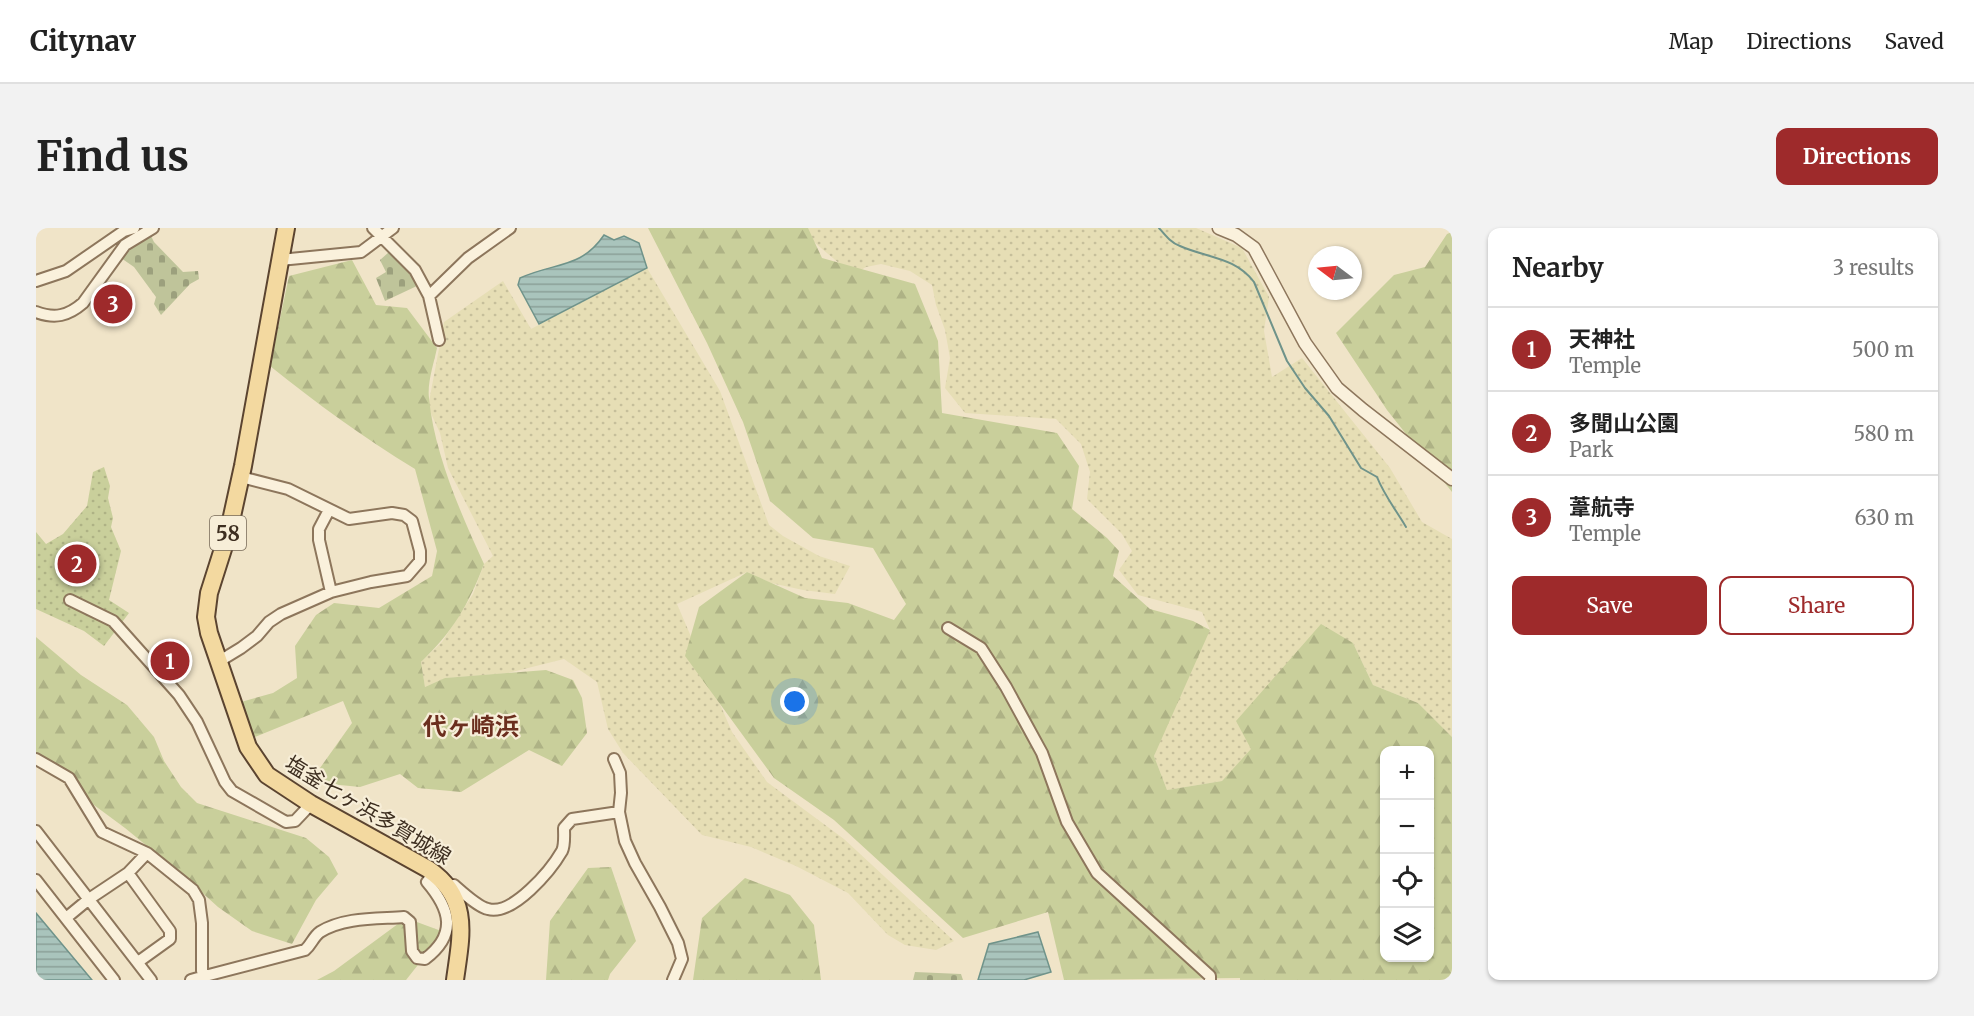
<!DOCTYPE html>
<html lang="en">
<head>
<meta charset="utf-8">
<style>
	body { margin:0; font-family:Merriweather,"Noto Sans JP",serif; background:#f2f2f2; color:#222 }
	.controls { position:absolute; right:18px; bottom:18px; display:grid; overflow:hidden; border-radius:12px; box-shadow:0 2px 4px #0004 }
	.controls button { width:54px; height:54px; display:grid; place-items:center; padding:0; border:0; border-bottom:2px solid #e0e0e0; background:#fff; color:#222; font:30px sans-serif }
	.compass { position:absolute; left:1272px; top:18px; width:54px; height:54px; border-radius:50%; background:#fff; box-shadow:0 2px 4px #0004; rotate:286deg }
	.you { position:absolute; left:759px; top:474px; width:21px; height:21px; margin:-15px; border:4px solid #fff; border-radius:50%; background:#1a73e8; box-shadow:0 0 0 9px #1a73e833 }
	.badge { display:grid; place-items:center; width:39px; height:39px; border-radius:50%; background:#9e2a2b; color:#fff; font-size:20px; font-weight:700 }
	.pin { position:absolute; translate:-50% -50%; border:3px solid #fff; box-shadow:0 2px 6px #0006 }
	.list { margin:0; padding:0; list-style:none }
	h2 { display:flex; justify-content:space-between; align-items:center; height:78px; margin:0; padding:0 24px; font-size:26px }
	h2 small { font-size:20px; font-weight:400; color:#767676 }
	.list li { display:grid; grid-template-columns:39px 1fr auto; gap:18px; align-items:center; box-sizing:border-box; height:84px; padding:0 24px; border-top:2px solid #e0e0e0 }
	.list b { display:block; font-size:22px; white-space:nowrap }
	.list p { margin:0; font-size:20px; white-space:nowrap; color:#767676 }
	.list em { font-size:20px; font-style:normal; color:#767676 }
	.actions { display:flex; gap:12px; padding:18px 24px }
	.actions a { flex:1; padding:14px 0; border:2px solid #9e2a2b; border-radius:12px; text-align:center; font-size:21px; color:#9e2a2b }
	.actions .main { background:#9e2a2b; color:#fff }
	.icon { flex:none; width:33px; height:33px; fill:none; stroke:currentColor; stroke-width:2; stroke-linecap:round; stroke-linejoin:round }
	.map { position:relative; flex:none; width:1416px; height:752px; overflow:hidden; border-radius:12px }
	header { display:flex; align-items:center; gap:36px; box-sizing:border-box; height:84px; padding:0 30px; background:#fff; border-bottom:2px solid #e0e0e0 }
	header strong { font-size:28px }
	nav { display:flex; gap:33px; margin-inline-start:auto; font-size:21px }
	.intro { display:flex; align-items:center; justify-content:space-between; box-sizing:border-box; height:144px; padding:0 36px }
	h1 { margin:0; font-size:42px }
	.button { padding:15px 27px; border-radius:12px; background:#9e2a2b; color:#fff; font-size:21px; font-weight:700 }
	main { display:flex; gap:36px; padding:0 36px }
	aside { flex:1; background:#fff; border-radius:12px; box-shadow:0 2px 4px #0004 }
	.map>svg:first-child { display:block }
</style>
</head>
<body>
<header>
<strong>Citynav</strong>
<nav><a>Map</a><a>Directions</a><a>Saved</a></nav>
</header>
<div class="intro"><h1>Find us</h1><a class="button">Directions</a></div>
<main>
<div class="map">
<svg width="1416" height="752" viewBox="0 0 1416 752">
	<defs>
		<pattern id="farmland-dots" width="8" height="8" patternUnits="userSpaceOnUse" patternTransform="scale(1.5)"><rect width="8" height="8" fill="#e6deb5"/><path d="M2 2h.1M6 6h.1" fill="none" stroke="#c6bf9b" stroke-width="1.8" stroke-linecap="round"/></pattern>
		<pattern id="grass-dots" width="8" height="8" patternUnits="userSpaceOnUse" patternTransform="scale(1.5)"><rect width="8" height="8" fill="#c9cf9b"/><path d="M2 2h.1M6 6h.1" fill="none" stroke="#aeb285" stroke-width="1.8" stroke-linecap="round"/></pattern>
		<pattern id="forest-firs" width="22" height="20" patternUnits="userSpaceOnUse" patternTransform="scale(1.5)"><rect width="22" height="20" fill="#c9cf9b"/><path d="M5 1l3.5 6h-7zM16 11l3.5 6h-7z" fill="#aeb285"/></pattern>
		<pattern id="cemetery-stones" width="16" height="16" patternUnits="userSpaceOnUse" patternTransform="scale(1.5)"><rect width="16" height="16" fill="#bfc49a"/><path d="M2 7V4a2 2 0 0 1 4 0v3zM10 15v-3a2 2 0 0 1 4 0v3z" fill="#9ca07d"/></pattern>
		<pattern id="water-rules" width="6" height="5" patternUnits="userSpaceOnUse" patternTransform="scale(1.5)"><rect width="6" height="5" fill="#a9c4bc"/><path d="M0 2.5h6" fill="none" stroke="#8ba098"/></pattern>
	</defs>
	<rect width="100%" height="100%" fill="#f0e4c8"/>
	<path fill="url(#farmland-dots)" d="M771,0H1160L1206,20L1233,69L1228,103L1236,149L1266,130L1354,240L1386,294L1416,311V509L1382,475L1337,457L1317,415L1186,553L1131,562L1118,528L1144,446L1174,402L1166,384L1102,367L1083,342L1096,323L1086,306L1051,271L1054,244L1045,216L1020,191L929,185L909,160L914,130L909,102L900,77L896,57L874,43L845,36L830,39L817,47L772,9Z
		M611,40L684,163L733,297L747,308L783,328L814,338L799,366L767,362L735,355L711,344L641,376L696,504L731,554L808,611L918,713L900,722L869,717L852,707L812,665L760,638L715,619L666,607L587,525L572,501L561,454L528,431L472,445L410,450L389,459L385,434L406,414L437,366L448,336L457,328L412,240L404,205L392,179L408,94L467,53L495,101Z"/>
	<path fill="url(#grass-dots)" d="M68,239L74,258L72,270L77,290L75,299L85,323L73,372L93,385L68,418L48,403L0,381V304L10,316L27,306L51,278L57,244Z"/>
	<path fill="url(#forest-firs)" fill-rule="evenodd" d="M612,0H772L786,30L879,56L902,113L906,185L1021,205L1043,238L1036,281L1071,310L1083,323L1077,348L1114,381L1157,393L1174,402L1118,528L1131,562L1186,553L1215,521L1200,493L1285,396L1317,415L1337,457L1382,475L1416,509V752H1204V750L1028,752L1012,684L927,710L798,592L738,550L649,428L663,379L711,344L769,370L812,375L858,392L870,376L837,320L777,310L734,273L707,194L671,115ZM1348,522H1394V730H1348Z
		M1416,4V264L1351,182L1300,105L1358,47L1389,39L1411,6Z
		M316,32L340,77L371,80L401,120C398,135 391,155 393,170C398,225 425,286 448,336C433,376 416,405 385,434L389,459L409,450L510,442L537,452L546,470L551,505L526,538L493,522L425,564L382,560L364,546L324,559L274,554L316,495L307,473L219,509L198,476L237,465L261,450L259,418L280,387L298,375L343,380L396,348L401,323L379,241C328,210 280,175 234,138L253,48Z
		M0,409L45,447L91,477L118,509L128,533L145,559L161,575L270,610L293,629L302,646L280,672L256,716L216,703L182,679L150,650L89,600L12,543L0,530Z
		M575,639L600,713L574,746L572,752H510L514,693L552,640Z
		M709,650L754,667L778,697L785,752H657L666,690Z
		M370,690L408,704L370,752H281L298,743Z"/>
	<path fill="url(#cemetery-stones)" d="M114,6L118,14L147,44L162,43L163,51L154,56L125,87L118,76L120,69L98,39L85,30L92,20Z
		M353,24L372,40L383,57L349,73L340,50L350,44L344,32Z
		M879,744L925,746L927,752H877Z"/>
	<path fill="url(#water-rules)" stroke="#6f938a" stroke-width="1.5" d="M568,7L578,12L588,8L603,15L611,40L503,96L482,57L484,50C519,34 545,41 568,7Z
		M0,685L56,752H0Z
		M1002,704L1015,744L988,752H942L953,716Z"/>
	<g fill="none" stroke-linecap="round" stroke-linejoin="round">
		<path stroke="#6f938a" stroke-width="2" d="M1123,0C1129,7 1135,15 1144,18C1171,30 1199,29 1218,54L1251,133L1269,160L1293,188L1325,240L1341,249C1348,267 1360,282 1370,299"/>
		<defs>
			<path id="minor" d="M337,0L379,42L393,68L403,112
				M244,32L325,24L357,0
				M0,53L30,43L88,3L98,0
				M393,68L432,30L474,0
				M0,84C19,91 32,88 47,75L89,17L117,0
				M293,282L283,301V312L295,364
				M34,372L77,393L143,467L161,494L189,554L196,563L250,594L259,593L275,576
				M912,400L945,420L970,459L1006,525L1031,594L1061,645L1174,748V752
				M182,434L205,420L221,408L233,394L245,386L295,364L335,354L371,348L384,333V323L376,293L368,287L356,285L313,291L252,261L205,249
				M0,531L33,550L66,604L111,625L157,662L163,672L166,695V743L169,748L155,752
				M578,531L584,545L585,565L583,584L589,613L599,635L624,679L642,715L646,731L637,752
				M0,603L115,752
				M92,645L134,703V711L102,734
				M0,652L78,752
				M411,658L418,657C426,664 442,679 452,681C477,688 515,642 526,623C529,617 528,607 528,600L536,591L583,584
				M30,690L53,671L92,645L111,625
				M172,752L169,748L269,722C276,716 277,709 284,704C308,689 341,691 368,689L374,694L376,723L381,730L389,731C422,706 414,681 391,654L398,645"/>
			<path id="tertiary" d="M1183,0L1200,7L1218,20L1269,115L1301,160L1327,182L1416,251"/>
			<path id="primary" d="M250,0L207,238L193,302L173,365L170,389L173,405L212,519L231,547L275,576L392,641C435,670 425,708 419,752"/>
		</defs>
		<use href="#minor" stroke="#8d765c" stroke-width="14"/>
		<use href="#tertiary" stroke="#8d765c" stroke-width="15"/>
		<use href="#primary" stroke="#5b4430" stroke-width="20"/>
		<use href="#minor" stroke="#faf1dc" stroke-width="10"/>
		<use href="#tertiary" stroke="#faf1dc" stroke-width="12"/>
		<use href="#primary" stroke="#f3d9a0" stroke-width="16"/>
	</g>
	<g text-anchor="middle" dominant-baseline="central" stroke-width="4.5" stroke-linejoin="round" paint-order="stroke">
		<rect fill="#f7eed8" stroke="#756857" stroke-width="1.5" x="174" y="288" width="36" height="34" rx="4.5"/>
		<g font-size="20" font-weight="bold" fill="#3d2e20">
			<text x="192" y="305">58</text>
		</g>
		<g font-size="21" fill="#3d2e20" stroke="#f7eed8">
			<text transform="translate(332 582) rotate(31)">塩釜七ヶ浜多賀城線</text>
		</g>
		<g font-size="24" font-weight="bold" fill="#6b2e1e" stroke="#f7eed8">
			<text x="435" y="498">代ヶ崎浜</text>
		</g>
	</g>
</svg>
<div class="controls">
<button>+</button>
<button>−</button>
<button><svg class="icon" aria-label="locate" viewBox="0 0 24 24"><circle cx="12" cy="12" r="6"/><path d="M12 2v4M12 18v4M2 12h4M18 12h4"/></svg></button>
<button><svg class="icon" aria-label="layers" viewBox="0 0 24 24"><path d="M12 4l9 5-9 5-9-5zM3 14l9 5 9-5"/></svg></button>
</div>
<svg class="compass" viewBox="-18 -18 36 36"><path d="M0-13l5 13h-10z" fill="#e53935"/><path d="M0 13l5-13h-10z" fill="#767676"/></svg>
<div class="you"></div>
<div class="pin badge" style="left:134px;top:433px">1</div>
<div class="pin badge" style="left:41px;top:336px">2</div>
<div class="pin badge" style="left:77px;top:76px">3</div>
</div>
<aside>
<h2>Nearby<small>3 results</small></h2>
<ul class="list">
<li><span class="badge">1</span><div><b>天神社</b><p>Temple</p></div><em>500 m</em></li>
<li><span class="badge">2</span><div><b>多聞山公園</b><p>Park</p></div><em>580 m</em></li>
<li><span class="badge">3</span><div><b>葦航寺</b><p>Temple</p></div><em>630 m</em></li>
</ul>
<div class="actions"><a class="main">Save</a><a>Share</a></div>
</aside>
</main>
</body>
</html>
